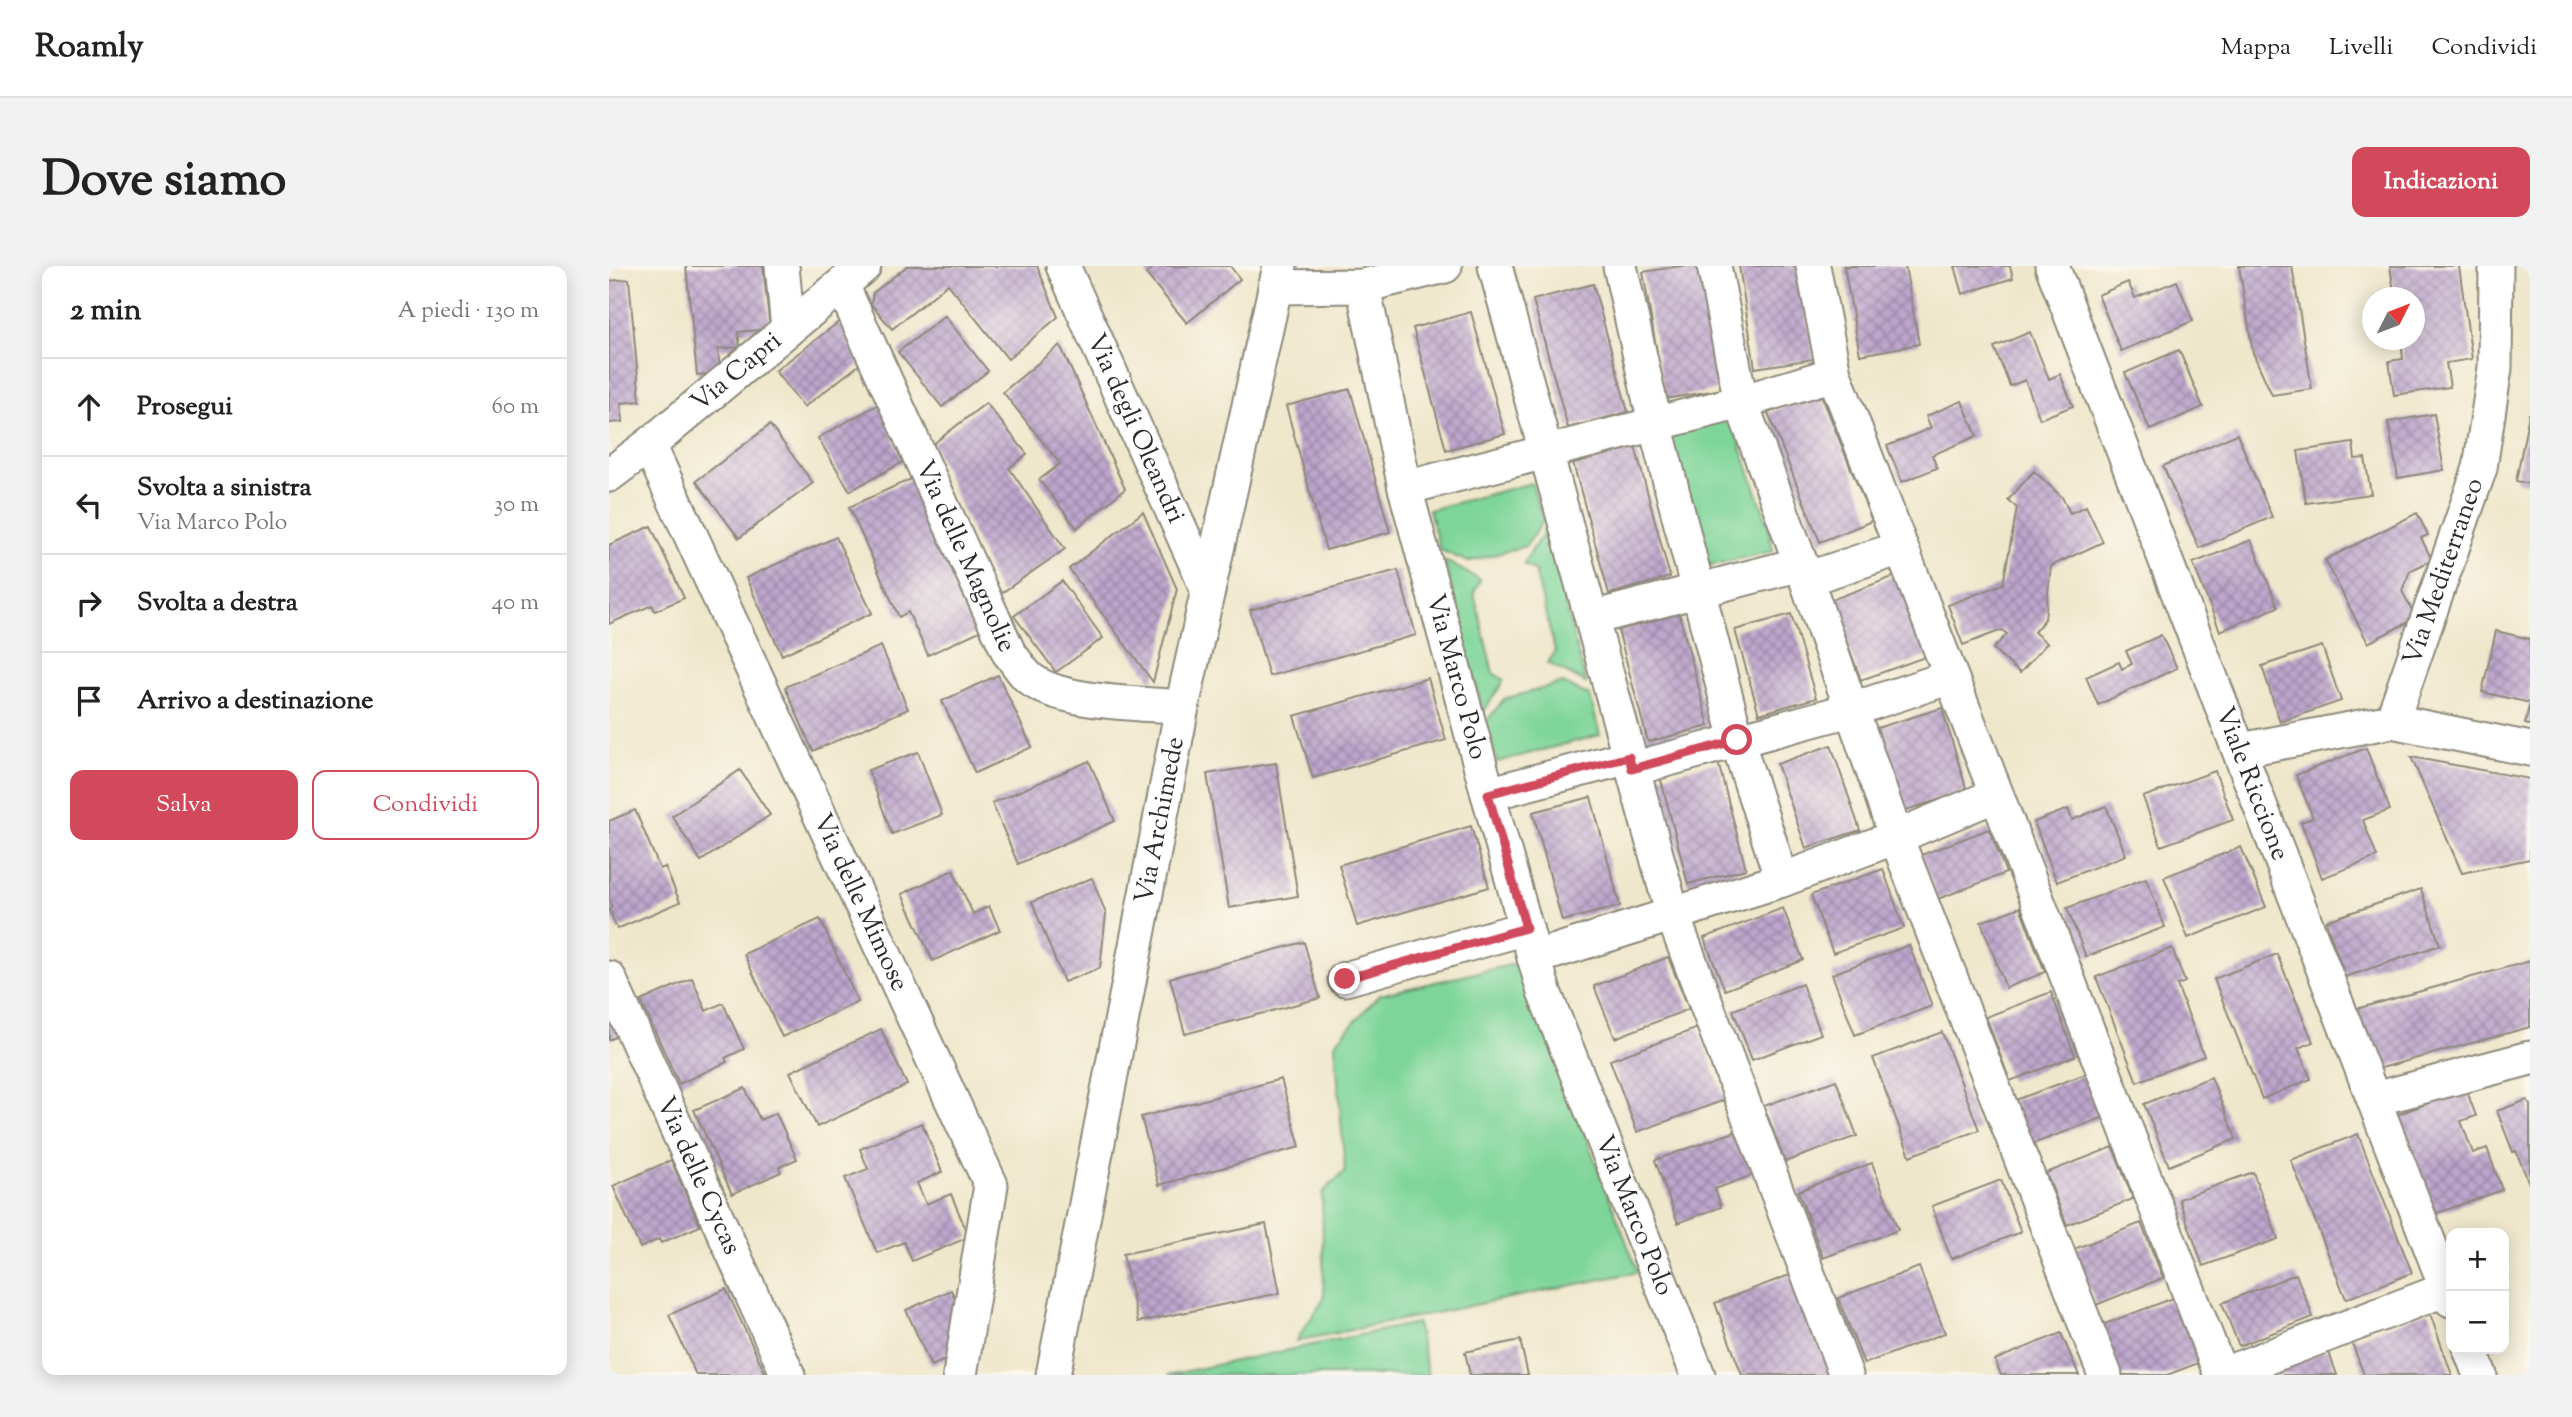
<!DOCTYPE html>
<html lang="it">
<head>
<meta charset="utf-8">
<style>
	body { margin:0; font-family:"Sorts Mill Goudy",serif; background:#f2f2f2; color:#222 }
	.controls { position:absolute; right:21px; bottom:21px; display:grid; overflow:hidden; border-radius:14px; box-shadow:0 4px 18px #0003 }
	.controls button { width:63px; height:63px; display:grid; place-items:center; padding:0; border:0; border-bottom:2px solid #e0e0e0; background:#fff; color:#222; font:35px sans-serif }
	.compass { position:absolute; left:1753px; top:21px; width:63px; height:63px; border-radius:50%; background:#fff; box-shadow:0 4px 18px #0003; rotate:48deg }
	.stop { position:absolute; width:21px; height:21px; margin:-16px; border:5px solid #d1495b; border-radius:50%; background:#fff }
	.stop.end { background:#d1495b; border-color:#fff; box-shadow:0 2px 7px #0008 }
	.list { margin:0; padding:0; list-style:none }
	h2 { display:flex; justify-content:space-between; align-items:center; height:91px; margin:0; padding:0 28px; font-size:30px }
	h2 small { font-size:23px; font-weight:400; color:#767676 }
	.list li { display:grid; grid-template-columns:46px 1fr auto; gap:21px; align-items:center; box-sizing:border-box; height:98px; padding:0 28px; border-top:2px solid #e0e0e0 }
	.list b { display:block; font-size:26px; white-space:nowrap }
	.list p { margin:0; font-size:23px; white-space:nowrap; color:#767676 }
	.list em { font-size:23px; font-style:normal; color:#767676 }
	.actions { display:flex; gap:14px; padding:21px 28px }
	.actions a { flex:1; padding:16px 0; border:2px solid #d1495b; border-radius:14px; text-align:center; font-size:24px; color:#d1495b }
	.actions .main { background:#d1495b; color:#fff }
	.icon { flex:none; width:38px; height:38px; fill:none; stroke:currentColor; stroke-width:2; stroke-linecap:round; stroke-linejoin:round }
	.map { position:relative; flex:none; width:1921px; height:1109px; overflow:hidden; border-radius:14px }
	header { display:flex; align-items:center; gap:42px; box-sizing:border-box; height:98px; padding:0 35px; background:#fff; border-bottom:2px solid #e0e0e0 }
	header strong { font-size:33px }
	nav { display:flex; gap:38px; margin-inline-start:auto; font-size:24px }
	.intro { display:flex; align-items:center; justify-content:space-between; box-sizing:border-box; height:168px; padding:0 42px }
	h1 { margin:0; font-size:49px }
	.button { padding:18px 32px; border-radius:14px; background:#d1495b; color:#fff; font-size:24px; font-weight:700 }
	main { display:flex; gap:42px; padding:0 42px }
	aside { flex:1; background:#fff; border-radius:14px; box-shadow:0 4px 18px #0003 }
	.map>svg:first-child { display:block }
</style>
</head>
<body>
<header>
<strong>Roamly</strong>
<nav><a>Mappa</a><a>Livelli</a><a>Condividi</a></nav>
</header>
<div class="intro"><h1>Dove siamo</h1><a class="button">Indicazioni</a></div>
<main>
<aside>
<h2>2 min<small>A piedi · 130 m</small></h2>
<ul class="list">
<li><svg class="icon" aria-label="ahead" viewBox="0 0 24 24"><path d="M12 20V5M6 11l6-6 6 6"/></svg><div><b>Prosegui</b></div><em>60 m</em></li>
<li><svg class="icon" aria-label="left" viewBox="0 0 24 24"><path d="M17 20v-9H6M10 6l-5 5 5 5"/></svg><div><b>Svolta a sinistra</b><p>Via Marco Polo</p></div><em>30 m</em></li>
<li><svg class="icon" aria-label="right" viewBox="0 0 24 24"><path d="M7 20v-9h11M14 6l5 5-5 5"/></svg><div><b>Svolta a destra</b></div><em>40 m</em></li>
<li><svg class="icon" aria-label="arrive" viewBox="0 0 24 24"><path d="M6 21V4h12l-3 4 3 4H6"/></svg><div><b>Arrivo a destinazione</b></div></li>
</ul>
<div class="actions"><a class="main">Salva</a><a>Condividi</a></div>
</aside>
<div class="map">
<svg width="1921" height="1109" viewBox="0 0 1921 1109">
	<defs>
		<pattern id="building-cross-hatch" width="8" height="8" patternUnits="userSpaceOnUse" patternTransform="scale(1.75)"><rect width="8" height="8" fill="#bda5cc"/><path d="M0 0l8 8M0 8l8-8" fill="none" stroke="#9a87a6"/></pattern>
	</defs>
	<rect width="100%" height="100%" fill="#fbf7ec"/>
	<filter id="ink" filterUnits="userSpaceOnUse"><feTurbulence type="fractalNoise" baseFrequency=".0143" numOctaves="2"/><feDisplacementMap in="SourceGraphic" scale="14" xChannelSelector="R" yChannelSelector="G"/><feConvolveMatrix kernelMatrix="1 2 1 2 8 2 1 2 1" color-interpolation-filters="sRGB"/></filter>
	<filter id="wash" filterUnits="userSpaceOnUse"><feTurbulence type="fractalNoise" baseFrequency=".00686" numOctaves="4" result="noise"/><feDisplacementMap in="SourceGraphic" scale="28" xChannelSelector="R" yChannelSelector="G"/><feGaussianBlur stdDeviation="1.57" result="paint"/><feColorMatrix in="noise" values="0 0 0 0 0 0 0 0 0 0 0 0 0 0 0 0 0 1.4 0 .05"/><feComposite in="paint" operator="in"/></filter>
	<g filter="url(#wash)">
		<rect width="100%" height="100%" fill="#efe7cb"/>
		<path fill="#7ed599" stroke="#548062" stroke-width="2" d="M1121,150L1159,258L1164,285L1094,301L1055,169Z
			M923,217L934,255L917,280L859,296L831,284L820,244Z
			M936,264L977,417L939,397L946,385L926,305L914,298Z
			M835,294L871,314L865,327L884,407L895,414L874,447Z
			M953,417L981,430L991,469L888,496L877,456L895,433Z
			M910,697L1029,1006L687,1075L715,1033L713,927L736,905L726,777L770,729Z
			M808,1057L819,1109H559Z"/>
		<g id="blocks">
			<path fill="url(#building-cross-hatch)" d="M77,0H154L161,63L129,66L131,81L109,83L111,107L88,109Z
				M298,0H428L449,51L399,93L339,18L283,63L262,38L264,27Z
				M546,0H621L631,13L578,57L537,8Z
				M1071,0H1093L1114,123L1056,133L1034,6Z
				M1130,0H1190L1205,93L1146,102Z
				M1235,0H1296L1310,78L1251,89Z
				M1346,0H1401L1404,12L1354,28Z
				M1630,0H1683L1703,123L1663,129L1644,87Z
				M1781,0H1850L1863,93L1837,97L1841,121L1785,129L1780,95L1794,93L1792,74H1806V32H1786Z
				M20,13L31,135L12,137L14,156L0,157V15Z
				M1568,15L1584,55L1512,85L1489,29L1519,16L1526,32Z
				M984,18L1019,146L959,162L924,34Z
				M862,46L896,168L837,184L804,62Z
				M336,50L379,105L333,141L289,86Z
				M231,55L250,99L195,141L166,105Z
				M1421,66L1440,113L1451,108L1464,140L1431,153L1416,114L1401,120L1385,81Z
				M451,79L516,223L468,262L430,214L451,198L394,126Z
				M1570,84L1594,141L1541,164L1516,107Z
				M741,123L781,266L717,284L677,140Z
				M1211,126L1263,255L1211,276L1159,147Z
				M1353,135L1368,170L1323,189L1328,202L1293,216L1278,180L1322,162L1317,150Z
				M377,137L418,188L400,202L456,283L391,328L324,178Z
				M270,138L294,196L241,225L209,172Z
				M1825,148L1835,204L1789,212L1779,156Z
				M1920,148H1921V218L1907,215Z
				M161,159L204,217L130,272L87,215Z
				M1628,168L1663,251L1590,282L1554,200Z
				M1744,177L1746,193L1756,192L1762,228L1697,237L1689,185Z
				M1026,180L1061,311L1000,328L964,197Z
				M1425,205L1453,231L1461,247L1477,240L1494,276L1442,300L1436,353L1425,366L1438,377L1411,407L1384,383L1398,368L1393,364L1354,379L1339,339L1394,318L1408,242L1399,234Z
				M304,212L373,364L319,389L299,346L290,351L240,241Z
				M534,246L568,323L544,416L460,303Z
				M1808,247L1819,269L1812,272L1823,294L1801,305L1793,325L1807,352L1759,377L1716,294Z
				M42,260L75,332L46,345L43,339L0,358V279Z
				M227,271L263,347L173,389L137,312Z
				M1642,274L1669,341L1611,365L1584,297Z
				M789,304L807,369L660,410L641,344Z
				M1289,309L1319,390L1252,414L1222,334Z
				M453,315L494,372L447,406L405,350Z
				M1070,348L1100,460L1039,476L1009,364Z
				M1182,348L1207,432L1150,448L1126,364Z
				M1887,365L1921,373V437L1873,426Z
				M1552,369L1568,402L1489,439L1477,411L1510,396L1513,403L1523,398L1517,385Z
				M272,380L299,443L204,485L176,421Z
				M1713,380L1732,435L1671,456L1653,400Z
				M389,409L423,481L366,507L333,435Z
				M819,412L837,474L704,512L685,450Z
				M1920,440H1921V459L1916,458Z
				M1333,442L1358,525L1294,545L1268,462Z
				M1222,479L1251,564L1197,582L1168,498Z
				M1757,482L1781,544L1754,554L1768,591L1713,612L1692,556L1704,552L1687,509Z
				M309,486L333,549L283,568L259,504Z
				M1802,491L1921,513V593L1853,607Z
				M480,495L506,555L409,598L383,537Z
				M1109,496L1137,603L1079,618L1051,510Z
				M667,497L689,630L620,642L598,508Z
				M131,504L161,549L92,595L63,550Z
				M1606,505L1624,554L1552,580L1534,531Z
				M982,531L1011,640L953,655L924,546Z
				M1497,540L1517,589L1448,616L1425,556L1459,543L1463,554Z
				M26,544L51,603L56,601L71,636L8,663L0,644L3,640L0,633V555Z
				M862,560L880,621L748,660L730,599Z
				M1380,563L1397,607L1329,633L1312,589Z
				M1632,581L1657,641L1579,672L1555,611Z
				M1274,603L1295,662L1224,687L1202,629Z
				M344,604L364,648L380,640L391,664L324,695L293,628Z
				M483,612L497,648L491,702L455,716L423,636Z
				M1537,612L1556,661L1477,691L1458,642Z
				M1812,623L1831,679L1736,711L1717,655Z
				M1411,641L1436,706L1397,722L1372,656Z
				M1174,642L1194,694L1116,724L1095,672Z
				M211,653L249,736L173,771L135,688Z
				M695,676L711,732L576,768L561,712Z
				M1300,679L1323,740L1246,769L1223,708Z
				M1563,682L1576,716L1568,719L1595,790L1528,816L1487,711Z
				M1668,688L1704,776L1689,782L1702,813L1653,833L1605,713Z
				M1059,691L1080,743L1006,772L985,720Z
				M1921,695V761L1765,804L1747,743Z
				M83,712L97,745L114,737L135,783L116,792L118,796L70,818L32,735Z
				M1193,718L1212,768L1143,794L1124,744Z
				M1442,726L1466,790L1401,815L1377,751Z
				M0,749L9,770L0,774Z
				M1089,762L1116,834L1028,866L1001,794Z
				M272,763L298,819L208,861L181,806Z
				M1333,766L1370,864L1301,890L1264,792Z
				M1479,807L1496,851L1421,879L1404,835Z
				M1602,811L1627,873L1560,900L1535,838Z
				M672,813L691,881L550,919L532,851Z
				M1227,814L1248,870L1176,896L1155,840Z
				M136,822L151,854L167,847L188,893L170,901L172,906L123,928L85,844Z
				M1857,823L1867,850L1852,855L1864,887L1878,882L1893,924L1823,949L1787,849Z
				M1918,834L1921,838V920L1907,885L1904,886L1888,845Z
				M313,857L333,906L308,917L317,938L342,928L360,971L303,995L295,976L268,987L236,912L259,903L251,883Z
				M1128,865L1144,909L1106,923L1112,941L1069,957L1046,894Z
				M1749,868L1803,1007L1737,1033L1682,894Z
				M1504,881L1524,933L1458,959L1437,907Z
				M62,894L91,960L52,977L50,973L31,982L4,920Z
				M1263,897L1289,964L1214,992L1189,925Z
				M1644,906L1669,973L1594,1000L1570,933Z
				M1392,914L1412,966L1342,993L1323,940Z
				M1532,957L1554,1012L1487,1039L1465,983Z
				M657,958L671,1027L529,1056L514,988Z
				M1310,1001L1336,1067L1255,1098L1229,1032Z
				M1186,1007L1223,1109H1133L1106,1037Z
				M1687,1008L1704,1051L1630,1080L1613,1037Z
				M117,1023L157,1109H87L60,1049Z
				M342,1024L356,1055L350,1088L322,1100L297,1044Z
				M1567,1031L1592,1096L1558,1109H1512L1493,1059Z
				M1820,1045L1843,1109H1755L1742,1074Z
				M1452,1067L1470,1109H1392L1386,1094Z
				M911,1074L919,1109H861L856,1086Z
				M1719,1084L1728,1109H1650Z"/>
		</g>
	</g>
	<g filter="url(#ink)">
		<use href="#blocks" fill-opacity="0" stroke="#8d897b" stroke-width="2"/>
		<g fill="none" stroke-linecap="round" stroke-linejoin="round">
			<defs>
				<g id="street">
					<path d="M173,0L179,63"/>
					<path id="s1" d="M454,0L599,325"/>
					<path d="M886,0L1064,650L1237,1109"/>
					<path d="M1011,0L1046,158L1128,474L1173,614"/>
					<path d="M1105,0L1132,136L1192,298L1287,571L1496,1109"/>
					<path d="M1204,0L1225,108L1612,1109"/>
					<path id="s2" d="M1443,0L1842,1034"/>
					<path id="s3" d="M233,19L400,387C407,395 413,406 420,412C450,438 534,437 573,441"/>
					<path id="s4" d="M754,20L796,222L879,528L935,726L1089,1109"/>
					<path d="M666,21L754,20L836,0"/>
					<path id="s5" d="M40,179L382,919L351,1109"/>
					<path id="s6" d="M0,209L40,179L255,0"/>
					<path d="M796,222L1132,136L1225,108"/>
					<path d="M1197,313L1292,282"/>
					<path d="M983,352L1192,298"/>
					<path id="s7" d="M1783,455L1871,202L1886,102L1887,0"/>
					<path d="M1632,484L1783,455L1921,483"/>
					<path d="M1023,503L1241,444L1342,411"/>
					<path d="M879,528L1020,491"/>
					<path d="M925,692L1173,614L1287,571L1387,529"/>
					<path id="s8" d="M0,712L179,1109"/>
					<path d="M736,713L917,662"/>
					<path d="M1766,833L1921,792"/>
					<path d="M1861,1083L1871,1109"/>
					<path id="s9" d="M444,1109L573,441L671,0"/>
					<path d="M1612,1109L1838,1023"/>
				</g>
			</defs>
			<use href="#street" stroke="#8d897b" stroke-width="37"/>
			<use href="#street" stroke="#fff" stroke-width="33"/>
		</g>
	</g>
	<g fill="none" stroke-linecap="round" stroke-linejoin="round" filter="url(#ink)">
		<path stroke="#d1495b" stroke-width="9" d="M736,713L917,662L879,528L1020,491L1023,503L1128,474"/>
	</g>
	<g text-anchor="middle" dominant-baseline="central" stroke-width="5" stroke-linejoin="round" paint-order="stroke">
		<g font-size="26" fill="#2b2b2b" stroke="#fbf7ec">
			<text stroke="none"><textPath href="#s6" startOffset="164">Via Capri</textPath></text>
			<text stroke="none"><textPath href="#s1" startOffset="178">Via degli Oleandri</textPath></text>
			<text stroke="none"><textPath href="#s3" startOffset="298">Via delle Magnolie</textPath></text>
			<text stroke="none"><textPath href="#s7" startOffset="158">Via Mediterraneo</textPath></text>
			<text stroke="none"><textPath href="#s4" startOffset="402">Via Marco Polo</textPath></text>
			<text stroke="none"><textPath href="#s2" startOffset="555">Viale Riccione</textPath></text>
			<text stroke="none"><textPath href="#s9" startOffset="565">Via Archimede</textPath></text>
			<text stroke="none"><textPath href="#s5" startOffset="504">Via delle Mimose</textPath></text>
			<text stroke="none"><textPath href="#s8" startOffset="217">Via delle Cycas</textPath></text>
			<text stroke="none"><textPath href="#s4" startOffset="970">Via Marco Polo</textPath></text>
		</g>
	</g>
</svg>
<div class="controls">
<button>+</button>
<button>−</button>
</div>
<svg class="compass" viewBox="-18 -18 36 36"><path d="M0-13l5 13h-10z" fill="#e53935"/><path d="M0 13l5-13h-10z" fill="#767676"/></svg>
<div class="stop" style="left:1128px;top:474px"></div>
<div class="stop end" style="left:736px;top:713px"></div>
</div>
</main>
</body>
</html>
